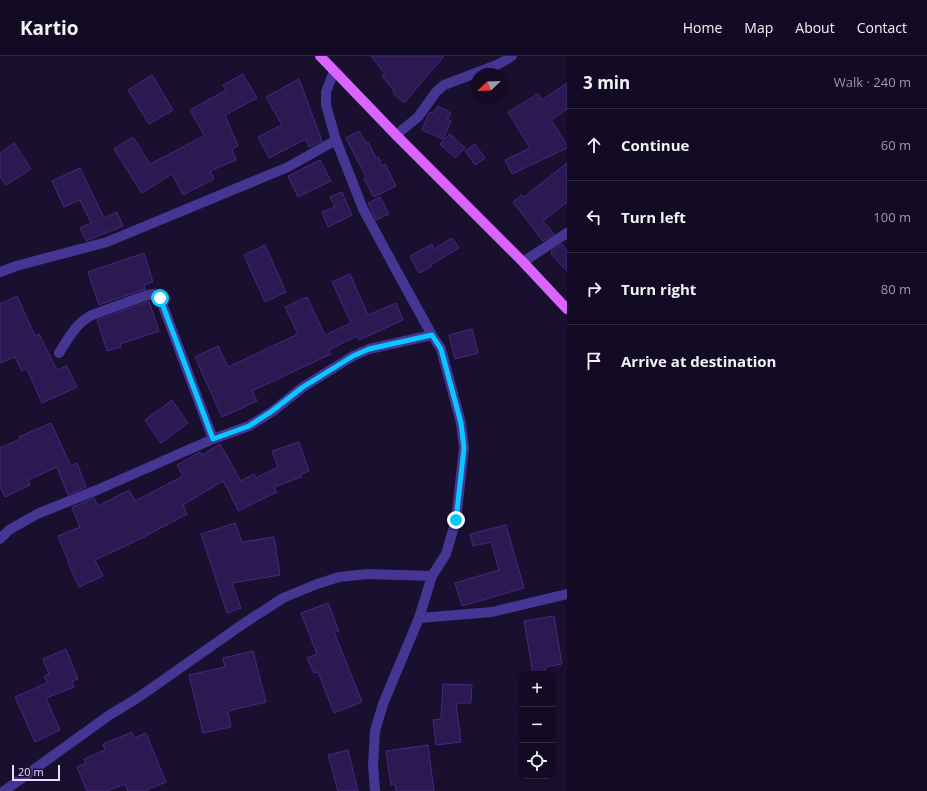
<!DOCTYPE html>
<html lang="en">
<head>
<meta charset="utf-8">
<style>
	body { margin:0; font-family:"Open Sans",sans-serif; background:#1c142b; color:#f1f3f6 }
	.controls { position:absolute; right:12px; bottom:12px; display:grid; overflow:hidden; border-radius:8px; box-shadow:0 1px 3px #0004 }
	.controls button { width:36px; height:36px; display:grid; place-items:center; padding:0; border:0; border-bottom:1px solid #322b41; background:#130b23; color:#f1f3f6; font:20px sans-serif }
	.compass { position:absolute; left:471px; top:12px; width:36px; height:36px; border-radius:50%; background:#130b23; box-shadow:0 1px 3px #0004; rotate:247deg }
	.scale { position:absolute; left:12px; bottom:10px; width:48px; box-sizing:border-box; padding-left:4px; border:2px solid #e5ddff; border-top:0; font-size:11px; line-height:14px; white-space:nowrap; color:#e5ddff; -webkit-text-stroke:3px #190f2f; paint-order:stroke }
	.stop { position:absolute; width:12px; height:12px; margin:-9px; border:3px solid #09c7ff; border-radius:50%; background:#fff }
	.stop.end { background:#09c7ff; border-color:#fff; box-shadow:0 1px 4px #0008 }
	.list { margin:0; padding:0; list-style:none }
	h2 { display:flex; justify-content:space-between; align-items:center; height:52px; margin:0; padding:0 16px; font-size:17px }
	h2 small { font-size:13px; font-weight:400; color:#9d9ba6 }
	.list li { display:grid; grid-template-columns:26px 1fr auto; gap:12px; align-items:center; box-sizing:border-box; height:72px; padding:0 16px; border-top:1px solid #322b41 }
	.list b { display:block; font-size:15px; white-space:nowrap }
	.list em { font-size:13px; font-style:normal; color:#9d9ba6 }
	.icon { flex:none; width:22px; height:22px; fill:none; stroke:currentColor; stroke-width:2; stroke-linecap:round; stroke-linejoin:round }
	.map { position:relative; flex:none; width:567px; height:735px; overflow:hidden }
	header { display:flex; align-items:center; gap:24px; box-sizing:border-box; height:56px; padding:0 20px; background:#130b23; border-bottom:1px solid #322b41 }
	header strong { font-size:19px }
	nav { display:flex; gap:22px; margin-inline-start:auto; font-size:14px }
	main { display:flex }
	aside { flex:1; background:#130b23 }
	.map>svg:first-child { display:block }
</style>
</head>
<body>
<header>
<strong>Kartio</strong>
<nav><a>Home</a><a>Map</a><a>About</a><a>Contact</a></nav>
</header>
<main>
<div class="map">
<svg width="567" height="735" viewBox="0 0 567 735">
	<rect width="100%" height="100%" fill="#190f2f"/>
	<path fill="#2c1952" stroke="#452980" d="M371,0H444L404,47L393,37L394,35L382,20L385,18Z
		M243,18L257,42L225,59L238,90L232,93L236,104L210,115L214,123L183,139L172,118L142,137L114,93L133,81L150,108L202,81L204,79L190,54L226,34L223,29Z
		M152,19L173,54L149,68L128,34Z
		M299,23L322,85L309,91L306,83L269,102L258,81L282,69L266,41Z
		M567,27V53L551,64L567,89V92L512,118L505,104L530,92L508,56L538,38L542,44Z
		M438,50L451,57L447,63L451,65L443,83L422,74L429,57L430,56L433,57Z
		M359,75L366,87L368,86L376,102L378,101L382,110L385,108L396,130L374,141L364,123L366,121L346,82Z
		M450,78L465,92L455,102L440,88Z
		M14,87L31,113L6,129L0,121V97Z
		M475,88L485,102L475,109L465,95Z
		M320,104L331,125L298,141L288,120Z
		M567,107V146L543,165L554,178L543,185L513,146L522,139L524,141Z
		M80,112L104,162L117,156L123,170L86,185L80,172L91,167L80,144L64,151L52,125Z
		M342,136L352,159L328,171L322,156L335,151L330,141Z
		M380,141L389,158L376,164L368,147Z
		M452,182L459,192L431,209V211L419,217L410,200L432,188L434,193Z
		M562,188L567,195V215L551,198L552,197L551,195Z
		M265,189L286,236L265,246L244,199Z
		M144,197L153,226L144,229L145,233L99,249L88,216Z
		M350,218L368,259L396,247L403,264L359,284L357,280L329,294L331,298L252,335L257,345L222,361L195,301L218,290L228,311L298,278L285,251L307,241L325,279L351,267L332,226Z
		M17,240L35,280L39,278L57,314L67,310L77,331L42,347L27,313L22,315L15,301L0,307V248Z
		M149,245L159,275L120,288L121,291L107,295L97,264Z
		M472,273L478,297L455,303L449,279Z
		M172,344L188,367L161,387L145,364Z
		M51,367L71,410L77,407L86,431L68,439L57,411L28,424L30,429L5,441L0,431V392L20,383L19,381Z
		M299,386L309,415L301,418V421L274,431L277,436L238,455L227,431H226L223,425L183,449L187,458L138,484L95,504L103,520L79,531L68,507H69L58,480L80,471L72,452L73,451L94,442L98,450L129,434L135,445L183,420L177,409L198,397L200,396L202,399L220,388L241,425L254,418L256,422L278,411L272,395Z
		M235,467L242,486L274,481L280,519L232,527L241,552L227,557L201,478Z
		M506,469L524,532L462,550L455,527L499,514L491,486L473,490L470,478Z
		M328,547L339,575L334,576L362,646L334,657L318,616L314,617L307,602L317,598L301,557Z
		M554,560L562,608L545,611L546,618H533L524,565Z
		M66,593L78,623L72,625L74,631L46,642L60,674L35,686L15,641L47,627L44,620L49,618L43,603Z
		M253,595L266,646L228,655L231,671L203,677L189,619L225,611L223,602Z
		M443,628L472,629L471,647H456L461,686L436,689L433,664L441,663Z
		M132,676L134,682L146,677L166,726L144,735H128L125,728L107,735H87L77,711L86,707L84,703L105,694L103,688Z
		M428,689L434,735H396L395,728L391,729L386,695Z
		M348,694L358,735H338L328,699Z"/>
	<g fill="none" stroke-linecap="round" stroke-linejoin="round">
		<path stroke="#453693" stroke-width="10" d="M334,15L326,36V49L336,84L363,153L407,234L432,279L441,293L461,367L464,392L456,464L446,498L432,520L419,562L383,648L375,675L373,709L375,735
			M396,79L418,61L436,36L444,29L497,9L512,0
			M523,206L567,177
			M0,216L16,210L107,186L288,111L336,84
			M59,297C68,283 76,267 92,259L147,239L154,238L160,242L213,383
			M0,483L9,474L37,458L97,434L213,383L249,370L273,355L303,331L353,300L369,293L432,279
			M419,562L492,556L567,538
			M4,735L108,660L139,641L243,568L283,542L317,528L339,521L368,518L432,520"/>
		<path stroke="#d964ff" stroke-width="10" d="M320,0L396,79L523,206L567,253"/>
	</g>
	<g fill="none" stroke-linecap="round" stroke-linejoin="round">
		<path stroke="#09c7ff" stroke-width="5" d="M160,242L213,383L249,370L272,355L303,331L353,300L369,293L432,279L441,293L461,367L464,392L456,464"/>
	</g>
</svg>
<div class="controls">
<button>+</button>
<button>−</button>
<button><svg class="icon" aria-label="locate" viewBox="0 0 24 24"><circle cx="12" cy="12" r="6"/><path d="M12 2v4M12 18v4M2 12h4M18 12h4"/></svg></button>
</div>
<svg class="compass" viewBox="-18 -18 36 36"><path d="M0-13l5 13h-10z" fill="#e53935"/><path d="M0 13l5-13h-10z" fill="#9d9ba6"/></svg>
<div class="scale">20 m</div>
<div class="stop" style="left:160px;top:242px"></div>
<div class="stop end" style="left:456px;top:464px"></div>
</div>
<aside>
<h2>3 min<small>Walk · 240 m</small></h2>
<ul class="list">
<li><svg class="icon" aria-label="ahead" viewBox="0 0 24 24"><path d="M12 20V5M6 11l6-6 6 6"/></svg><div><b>Continue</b></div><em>60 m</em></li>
<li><svg class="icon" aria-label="left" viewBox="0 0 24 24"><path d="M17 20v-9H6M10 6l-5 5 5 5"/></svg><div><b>Turn left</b></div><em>100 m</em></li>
<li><svg class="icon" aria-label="right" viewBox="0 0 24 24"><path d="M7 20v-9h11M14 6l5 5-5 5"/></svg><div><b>Turn right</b></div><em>80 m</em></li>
<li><svg class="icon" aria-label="arrive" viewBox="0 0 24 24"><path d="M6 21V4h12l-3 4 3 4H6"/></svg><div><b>Arrive at destination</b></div></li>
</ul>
</aside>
</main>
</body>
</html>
